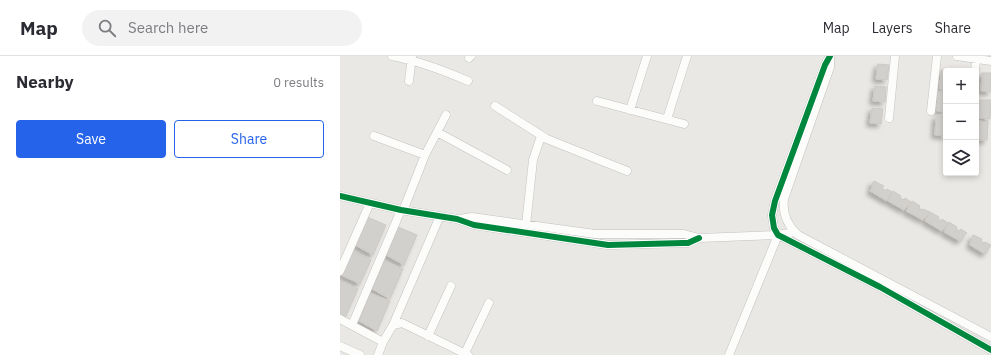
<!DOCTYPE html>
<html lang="en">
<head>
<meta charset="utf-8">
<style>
	body { margin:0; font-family:"IBM Plex Sans",sans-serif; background:#f2f2f3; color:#2b2b33 }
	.controls { position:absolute; right:12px; top:12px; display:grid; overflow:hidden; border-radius:4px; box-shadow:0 2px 6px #0003 }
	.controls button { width:36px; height:36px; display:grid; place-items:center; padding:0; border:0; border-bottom:1px solid #e1e1e2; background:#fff; color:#2b2b33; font:20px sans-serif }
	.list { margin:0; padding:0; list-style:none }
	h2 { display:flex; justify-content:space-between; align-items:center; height:52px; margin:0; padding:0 16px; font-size:17px }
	h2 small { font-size:13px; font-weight:400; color:#7c7c81 }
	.actions { display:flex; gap:8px; padding:12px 16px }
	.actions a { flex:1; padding:9px 0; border:1px solid #2563eb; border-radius:4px; text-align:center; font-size:14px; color:#2563eb }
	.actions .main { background:#2563eb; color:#fff }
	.icon { flex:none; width:22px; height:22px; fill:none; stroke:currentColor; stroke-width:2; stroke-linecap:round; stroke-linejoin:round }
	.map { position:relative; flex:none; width:651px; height:299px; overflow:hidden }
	header { display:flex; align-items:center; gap:24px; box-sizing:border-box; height:56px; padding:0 20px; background:#fff; border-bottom:1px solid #e1e1e2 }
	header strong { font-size:19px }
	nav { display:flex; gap:22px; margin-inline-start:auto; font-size:14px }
	.search { width:280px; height:36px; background:#f2f2f3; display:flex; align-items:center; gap:10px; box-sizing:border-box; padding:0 14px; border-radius:22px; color:#7c7c81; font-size:15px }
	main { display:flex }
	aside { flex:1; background:#fff }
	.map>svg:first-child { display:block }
</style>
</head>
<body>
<header>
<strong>Map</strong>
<div class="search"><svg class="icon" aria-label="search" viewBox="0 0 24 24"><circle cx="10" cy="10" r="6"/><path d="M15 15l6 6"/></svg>Search here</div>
<nav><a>Map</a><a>Layers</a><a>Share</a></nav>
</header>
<main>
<aside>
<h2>Nearby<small>0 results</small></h2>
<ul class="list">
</ul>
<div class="actions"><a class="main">Save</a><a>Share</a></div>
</aside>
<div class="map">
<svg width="651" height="299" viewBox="0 0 651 299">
	<defs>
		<filter id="shadow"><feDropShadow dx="-3.5" dy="3.5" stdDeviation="2" flood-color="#0004"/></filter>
	</defs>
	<rect width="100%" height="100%" fill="#eae8e4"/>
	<path fill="#d2d0cd" stroke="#cdc9c5" filter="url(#shadow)" d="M538,8L549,9L547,24L536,23Z
		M601,14L613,15H606V33H600Z
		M642,17H651V36L641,35Z
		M535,30L546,31L545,46L533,45Z
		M598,36L606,37V55H597Z
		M638,44H651L650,63L637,62Z
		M532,52L543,53L541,68L530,67Z
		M596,60L606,61V80L595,79Z
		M636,65L648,66L647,84H636Z
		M534,125L544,130L542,132L546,135L547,133L552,136L547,145L530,135L533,130L531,129Z
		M553,135L561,140L560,142L564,144L565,142L571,146L564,154L548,145Z
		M572,145L580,150L579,152L582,154L583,153L590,156L583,164L566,155Z
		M590,156L599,161L598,163L601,165L602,163L608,167L602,175L585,165Z
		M27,161L46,169L33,199L15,189Z
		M609,166L617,171L616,173L620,175L621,173L627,177L620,185L604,176Z
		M58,171L77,179L64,209L46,199Z
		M633,179L642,183L641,185L644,187L645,186L651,189L645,198L630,189Z
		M12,195L31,204L20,228L1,219Z
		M44,205L63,213L50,243L32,233Z
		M0,225L18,233L5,262L0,260Z
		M30,237L50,245L37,275L19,265Z"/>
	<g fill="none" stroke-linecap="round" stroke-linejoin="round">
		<defs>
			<path id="street" d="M52,0C79,5 103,14 128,25
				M490,0L485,9L435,145L432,159L434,172L438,179L444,182L540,231L651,294
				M617,0L651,5
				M129,2L131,0
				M490,2V11L444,143C442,158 447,169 458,179L651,281
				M635,15L636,3
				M69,25L72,0
				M257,45L344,68
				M155,50L207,83L287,115
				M290,54L307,0
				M591,55L597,0
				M549,62L555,0
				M327,63L347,0
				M97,76L167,114
				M34,80L85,99
				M0,140L61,154L117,163L134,169L268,189L343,187H348L359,182
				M63,155L85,99L106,59
				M120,163L132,161L255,178H344L359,182L438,179L455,176
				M186,169L193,104L201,80
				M0,215L30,147
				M0,263L43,286
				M12,269L61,154
				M53,269L100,160
				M88,280L111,230
				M0,290L20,299
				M125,297L149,247
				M38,299L43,286L53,269L62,267L128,299
				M389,299L438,179"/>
		</defs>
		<use href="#street" stroke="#c3c2c0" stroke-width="9"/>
		<use href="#street" stroke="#fcfcfb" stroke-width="8"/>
		<defs>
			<path id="cycleway" d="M490,0L485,9L435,145L432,159L434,172L438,179L444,182L540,231L651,294
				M0,140L61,154L117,163L134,169L268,189L343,187H348L359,182"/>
		</defs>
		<use href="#cycleway" stroke="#fff" stroke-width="8"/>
		<use href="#cycleway" stroke="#00873e" stroke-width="6"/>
	</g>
</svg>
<div class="controls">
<button>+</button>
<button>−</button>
<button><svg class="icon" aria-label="layers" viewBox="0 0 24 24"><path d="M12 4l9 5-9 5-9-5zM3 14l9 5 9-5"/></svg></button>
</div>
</div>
</main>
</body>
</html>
